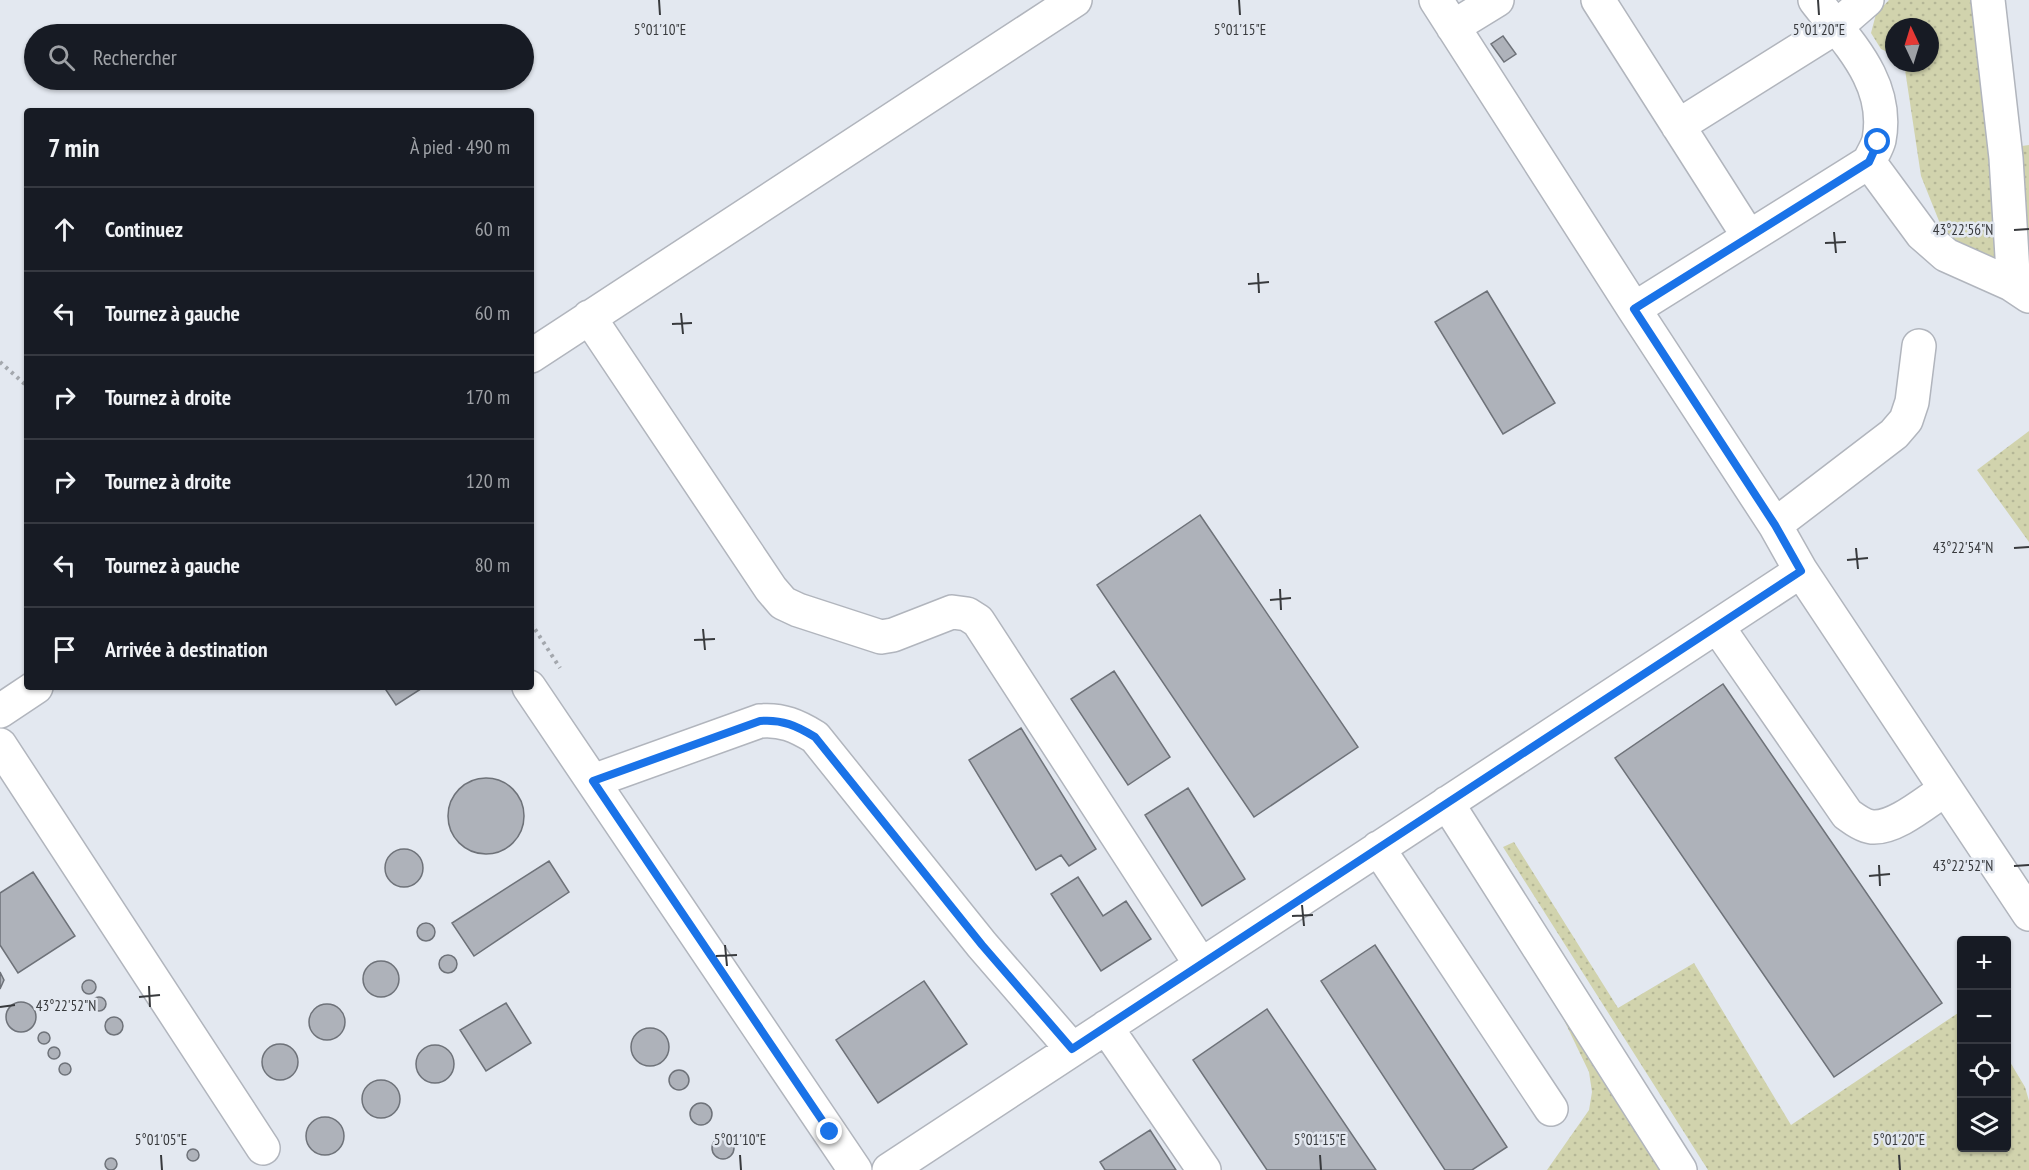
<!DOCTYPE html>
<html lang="fr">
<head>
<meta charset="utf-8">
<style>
	body { margin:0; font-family:"PT Sans Narrow",sans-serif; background:#242831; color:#f1f3f6 }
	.controls { position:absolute; right:18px; bottom:18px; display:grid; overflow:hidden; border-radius:6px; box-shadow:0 2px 4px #0004 }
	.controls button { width:54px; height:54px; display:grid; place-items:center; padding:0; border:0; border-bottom:2px solid #363941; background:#171b24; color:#f1f3f6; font:30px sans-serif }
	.compass { position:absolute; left:1885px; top:18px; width:54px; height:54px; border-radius:50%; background:#171b24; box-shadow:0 2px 4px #0004; rotate:356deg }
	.stop { position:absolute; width:18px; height:18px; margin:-14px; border:4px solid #1a73e8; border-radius:50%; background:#fff }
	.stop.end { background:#1a73e8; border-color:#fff; box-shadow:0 2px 6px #0008 }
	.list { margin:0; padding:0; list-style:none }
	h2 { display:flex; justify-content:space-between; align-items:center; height:78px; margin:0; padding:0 24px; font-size:26px }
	h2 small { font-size:20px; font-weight:400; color:#9ea1a6 }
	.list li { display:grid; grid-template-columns:39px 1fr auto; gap:18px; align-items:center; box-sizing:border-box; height:84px; padding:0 24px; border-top:2px solid #363941 }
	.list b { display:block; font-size:22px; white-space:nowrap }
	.list em { font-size:20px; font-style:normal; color:#9ea1a6 }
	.icon { flex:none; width:33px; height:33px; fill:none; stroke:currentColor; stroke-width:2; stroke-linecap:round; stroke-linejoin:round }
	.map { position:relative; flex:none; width:2029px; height:1170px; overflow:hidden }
	.search { position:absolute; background:#171b24; box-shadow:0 2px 4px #0004; left:24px; top:24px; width:510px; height:66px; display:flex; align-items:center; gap:15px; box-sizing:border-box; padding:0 21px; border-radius:33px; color:#9ea1a6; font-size:22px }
	.panel { position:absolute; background:#171b24; box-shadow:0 2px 4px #0004; left:24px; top:108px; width:510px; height:582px; border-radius:6px }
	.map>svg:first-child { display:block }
</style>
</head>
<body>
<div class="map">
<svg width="2029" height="1170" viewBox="0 0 2029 1170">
	<defs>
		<pattern id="grass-dots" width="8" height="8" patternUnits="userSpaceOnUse" patternTransform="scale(1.5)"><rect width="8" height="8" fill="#d1d3ad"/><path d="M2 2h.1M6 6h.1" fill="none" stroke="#b4b696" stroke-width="1.8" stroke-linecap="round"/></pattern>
	</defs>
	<rect width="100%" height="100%" fill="#e3e8f0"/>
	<path fill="url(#grass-dots)" d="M1889,0H1973L2001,262L1994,266L1945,236L1921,176L1904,63H1930V27H1894V55L1881,49L1871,33L1876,14Z
		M2029,145V267L2022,146Z
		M2029,431V542L1977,470Z
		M1514,842L1618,1008L1694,963L1791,1125L1961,1011L1962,1148H2006L2007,1057L2025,1087L2029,1101V1170H1708L1503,847Z
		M1549,989L1661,1170H1547L1589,1110L1592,1092L1589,1072Z"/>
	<path fill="#aeb2ba" stroke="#6e7279" stroke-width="1.5" d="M1503,36L1516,54L1504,62L1491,44Z
		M1487,291L1555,403L1503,434L1435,322Z
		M1200,515L1358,747L1254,817L1097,585Z
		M1114,671L1170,757L1128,785L1071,699Z
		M1723,684L1942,1003L1834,1077L1615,758Z
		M384,687H424L396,705Z
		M1021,728L1096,849L1069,866L1061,855L1036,870L969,760Z
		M448 816a38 38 0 1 1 76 0a38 38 0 1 1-76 0Z
		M1188,788L1245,879L1202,906L1145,815Z
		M385 868a19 19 0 1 1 38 0a19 19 0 1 1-38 0Z
		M549,861L569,892L474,956L452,923Z
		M33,872L75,936L18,973L0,945V893Z
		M1078,877L1103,916L1126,901L1151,939L1101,971L1051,894Z
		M417 932a9 9 0 1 1 18 0a9 9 0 1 1-18 0Z
		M1375,945L1507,1147L1472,1170H1445L1321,981Z
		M439 964a9 9 0 1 1 18 0a9 9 0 1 1-18 0Z
		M363 979a18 18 0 1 1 36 0a18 18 0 1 1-36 0Z
		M0,972L4,980L0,989Z
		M82 987a7 7 0 1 1 14 0a7 7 0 1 1-14 0Z
		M924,981L967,1044L878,1103L836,1040Z
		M92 1004a7 7 0 1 1 14 0a7 7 0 1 1-14 0Z
		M6 1017a15 15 0 1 1 30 0a15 15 0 1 1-30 0Z
		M506,1003L531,1043L486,1071L460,1030Z
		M309 1022a18 18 0 1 1 36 0a18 18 0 1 1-36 0Z
		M1267,1009L1376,1170H1267L1193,1060Z
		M105 1026a9 9 0 1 1 18 0a9 9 0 1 1-18 0Z
		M631 1047a19 19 0 1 1 38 0a19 19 0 1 1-38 0Z
		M38 1038a6 6 0 1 1 12 0a6 6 0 1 1-12 0Z
		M262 1062a18 18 0 1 1 36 0a18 18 0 1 1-36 0Z
		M416 1064a19 19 0 1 1 38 0a19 19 0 1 1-38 0Z
		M48 1053a6 6 0 1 1 12 0a6 6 0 1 1-12 0Z
		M59 1069a6 6 0 1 1 12 0a6 6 0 1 1-12 0Z
		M669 1080a10 10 0 1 1 20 0a10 10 0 1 1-20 0Z
		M362 1099a19 19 0 1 1 38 0a19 19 0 1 1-38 0Z
		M690 1114a11 11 0 1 1 22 0a11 11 0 1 1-22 0Z
		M306 1136a19 19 0 1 1 38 0a19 19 0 1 1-38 0Z
		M1150,1130L1176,1170H1105L1100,1162Z
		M712 1148a11 11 0 1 1 22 0a11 11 0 1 1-22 0Z
		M187 1155a6 6 0 1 1 12 0a6 6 0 1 1-12 0Z
		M105 1164a6 6 0 1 1 12 0a6 6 0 1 1-12 0Z"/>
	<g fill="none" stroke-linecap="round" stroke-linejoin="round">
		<defs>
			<path id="minor" d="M1436,0L1634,309L1775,525L1801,571L2029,914
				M1598,0L1749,237
				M1988,0L2006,158L2013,273L2011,284
				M1453,27L1497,0
				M1678,126L1836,27L1867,0
				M1869,162L1922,234L1946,255L2011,284L2029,296
				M1634,309L1869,162C1872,155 1877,148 1879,140C1890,82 1847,42 1815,0
				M589,317L771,589L783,603L798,610L881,637L893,635L952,612L967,614L978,621L1201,965
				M531,356L1075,0
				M1775,525L1894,434L1906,420L1912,402L1919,346
				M1717,626L1847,814C1854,819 1863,826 1872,827C1895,829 1927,801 1946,789
				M529,687L855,1170
				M0,711L36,687
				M0,745L263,1148
				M593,781L760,721C782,719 797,726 815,737L982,945L1072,1049
				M1447,803L1680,1170
				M1378,848L1551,1109
				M1106,1027L1204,1170
				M889,1170L1801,571"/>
		</defs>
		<use href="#minor" stroke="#b1b5bd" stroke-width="36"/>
		<path stroke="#a3a7ad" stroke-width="4" stroke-dasharray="3 4.5" stroke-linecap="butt" d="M0,362L27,386
			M531,623L560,668"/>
		<use href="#minor" stroke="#fff" stroke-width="33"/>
	</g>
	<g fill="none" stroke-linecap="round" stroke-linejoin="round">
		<path stroke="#1a73e8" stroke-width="8" d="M830,1132L593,781L760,721C782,719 797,726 815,737L982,945L1072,1049L1801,571L1775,525L1634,309L1869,162L1878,142"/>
	</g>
	<path fill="none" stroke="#383a3d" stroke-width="2" d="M659,0L660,15M1239,0L1240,15M1818,0L1819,15M2014,230L2029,229M1834,232L1836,253M1825,243L1846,242M1258,273L1259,293M1248,284L1269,282M681,313L683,334M672,324L692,323M1856,548L1858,569M2014,548L2029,547M1847,560L1868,558M1280,589L1281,610M1270,600L1291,598M703,629L705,650M694,640L715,639M1879,865L1880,886M2014,866L2029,865M1869,876L1890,874M1302,905L1304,926M1292,916L1313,915M725,945L727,966M716,956L737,955M149,986L150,1007M139,997L160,995M0,1007L15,1005M161,1155L162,1170M740,1155L741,1170M1320,1155L1321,1170M1899,1155L1900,1170"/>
	<g font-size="15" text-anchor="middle" fill="#383a3d" stroke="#e3e8f0" stroke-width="5" stroke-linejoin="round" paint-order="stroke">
		<text x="660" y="35">5°01'10"E</text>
		<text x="1240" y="35">5°01'15"E</text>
		<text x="1819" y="35">5°01'20"E</text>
		<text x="1963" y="235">43°22'56"N</text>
		<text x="1963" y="553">43°22'54"N</text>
		<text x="1963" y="871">43°22'52"N</text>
		<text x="66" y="1011">43°22'52"N</text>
		<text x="161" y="1145">5°01'05"E</text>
		<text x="740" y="1145">5°01'10"E</text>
		<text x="1320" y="1145">5°01'15"E</text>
		<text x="1899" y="1145">5°01'20"E</text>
	</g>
</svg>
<div class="controls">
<button>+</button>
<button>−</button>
<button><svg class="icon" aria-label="locate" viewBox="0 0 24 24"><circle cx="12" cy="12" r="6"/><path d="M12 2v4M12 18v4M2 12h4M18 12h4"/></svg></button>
<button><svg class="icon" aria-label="layers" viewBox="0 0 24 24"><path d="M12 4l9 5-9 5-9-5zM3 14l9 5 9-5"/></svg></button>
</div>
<svg class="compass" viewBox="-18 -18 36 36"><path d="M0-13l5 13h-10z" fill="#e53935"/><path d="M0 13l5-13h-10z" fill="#9ea1a6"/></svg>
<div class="stop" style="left:1878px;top:142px"></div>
<div class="stop end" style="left:830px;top:1132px"></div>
<div class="search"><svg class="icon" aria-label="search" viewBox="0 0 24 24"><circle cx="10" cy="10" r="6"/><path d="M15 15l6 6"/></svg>Rechercher</div>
<section class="panel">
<h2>7 min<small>À pied · 490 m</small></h2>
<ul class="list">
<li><svg class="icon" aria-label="ahead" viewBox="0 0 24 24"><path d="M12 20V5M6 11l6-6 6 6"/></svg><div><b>Continuez</b></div><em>60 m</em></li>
<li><svg class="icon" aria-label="left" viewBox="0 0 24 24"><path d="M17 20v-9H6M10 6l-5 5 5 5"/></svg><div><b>Tournez à gauche</b></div><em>60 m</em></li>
<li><svg class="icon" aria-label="right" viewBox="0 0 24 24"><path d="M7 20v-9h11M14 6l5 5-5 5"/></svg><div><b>Tournez à droite</b></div><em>170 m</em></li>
<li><svg class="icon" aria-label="right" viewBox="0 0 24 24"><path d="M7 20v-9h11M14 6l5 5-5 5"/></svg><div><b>Tournez à droite</b></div><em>120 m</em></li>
<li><svg class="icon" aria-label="left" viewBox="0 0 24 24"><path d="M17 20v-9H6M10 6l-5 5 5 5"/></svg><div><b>Tournez à gauche</b></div><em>80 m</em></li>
<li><svg class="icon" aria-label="arrive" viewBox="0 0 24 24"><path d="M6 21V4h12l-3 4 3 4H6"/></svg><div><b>Arrivée à destination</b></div></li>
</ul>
</section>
</div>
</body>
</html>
